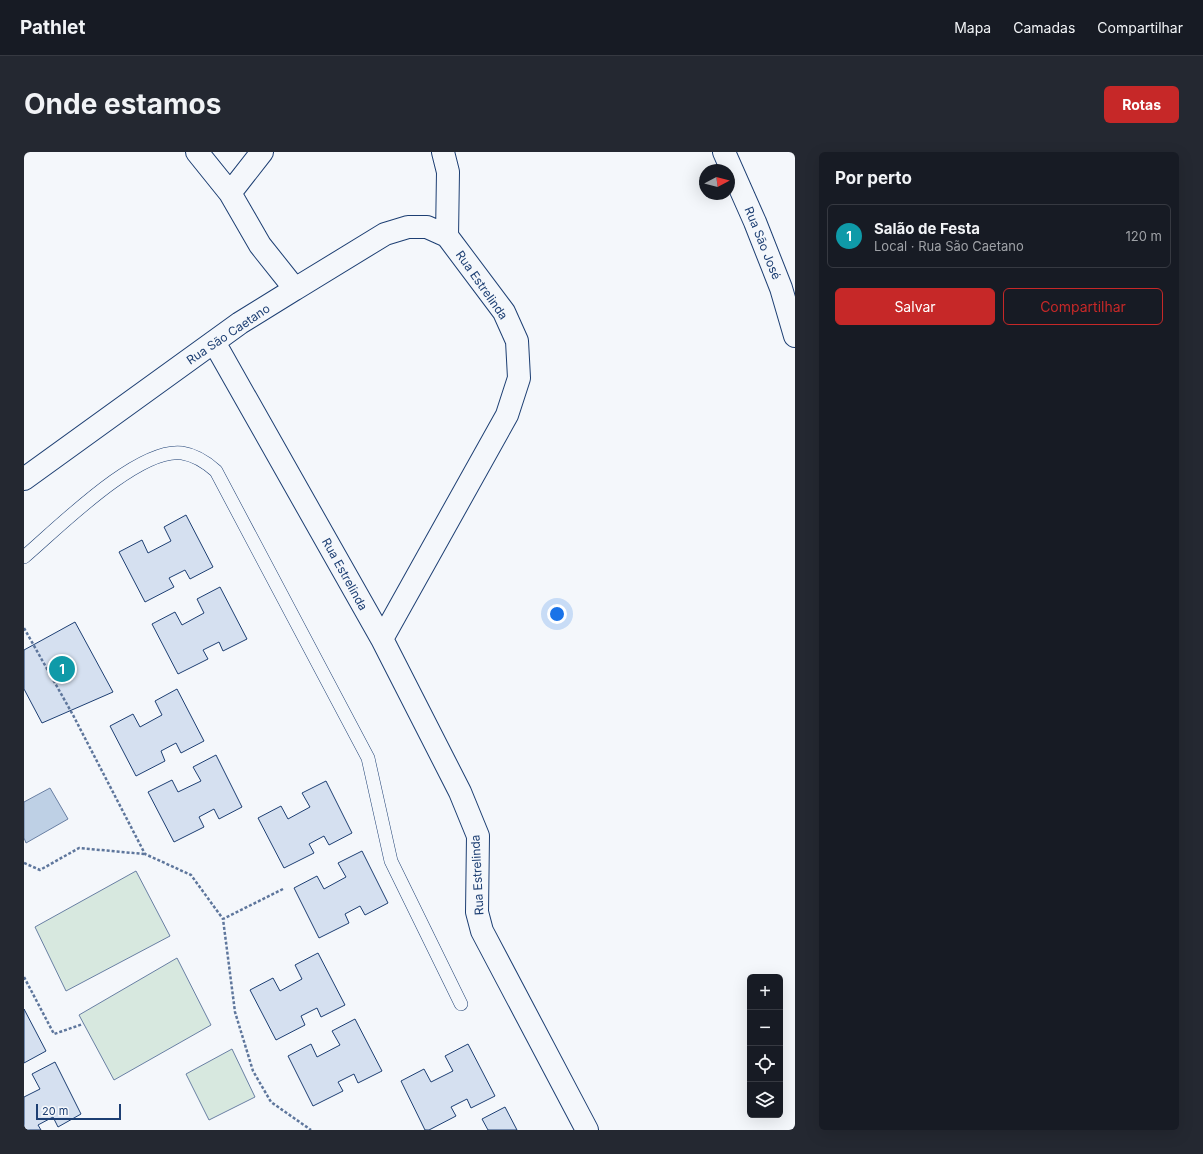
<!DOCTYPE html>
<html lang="pt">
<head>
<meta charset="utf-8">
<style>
	body { margin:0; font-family:Inter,sans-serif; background:#242831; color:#f1f3f6 }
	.controls { position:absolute; right:12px; bottom:12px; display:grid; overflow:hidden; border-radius:6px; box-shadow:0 4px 16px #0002 }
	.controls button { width:36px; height:36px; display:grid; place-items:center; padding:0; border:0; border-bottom:1px solid #363941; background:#171b24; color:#f1f3f6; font:20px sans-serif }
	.compass { position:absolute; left:675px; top:12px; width:36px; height:36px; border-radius:50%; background:#171b24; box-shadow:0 4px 16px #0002; rotate:83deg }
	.scale { position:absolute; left:12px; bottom:10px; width:85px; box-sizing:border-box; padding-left:4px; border:2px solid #1d3f73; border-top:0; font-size:11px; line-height:14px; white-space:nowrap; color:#1d3f73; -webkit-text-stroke:3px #f4f7fb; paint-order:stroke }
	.you { position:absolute; left:533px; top:462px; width:14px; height:14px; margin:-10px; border:3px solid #fff; border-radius:50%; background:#1a73e8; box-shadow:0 0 0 6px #1a73e833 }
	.badge { display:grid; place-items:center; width:26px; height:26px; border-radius:50%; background:#c62828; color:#fff; font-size:13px; font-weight:700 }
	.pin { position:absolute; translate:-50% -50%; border:2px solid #fff; box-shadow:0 1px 4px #0006 }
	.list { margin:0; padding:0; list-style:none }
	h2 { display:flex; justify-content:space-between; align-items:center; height:52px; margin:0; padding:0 16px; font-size:17px }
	h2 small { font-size:13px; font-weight:400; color:#9ea1a6 }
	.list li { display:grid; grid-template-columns:26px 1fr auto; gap:12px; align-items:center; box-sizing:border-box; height:64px; margin:0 8px 8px; padding:0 8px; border:1px solid #363941; border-radius:6px }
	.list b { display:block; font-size:15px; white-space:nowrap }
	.list p { margin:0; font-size:13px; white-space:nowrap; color:#9ea1a6 }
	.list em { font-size:13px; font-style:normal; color:#9ea1a6 }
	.actions { display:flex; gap:8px; padding:12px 16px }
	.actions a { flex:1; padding:9px 0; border:1px solid #c62828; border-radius:6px; text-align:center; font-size:14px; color:#c62828 }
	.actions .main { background:#c62828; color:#fff }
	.icon { flex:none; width:22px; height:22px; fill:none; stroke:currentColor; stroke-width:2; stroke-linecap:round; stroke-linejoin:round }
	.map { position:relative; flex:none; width:771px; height:978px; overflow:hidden; border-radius:6px }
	header { display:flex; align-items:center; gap:24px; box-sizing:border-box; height:56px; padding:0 20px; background:#171b24; border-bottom:1px solid #363941 }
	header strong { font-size:19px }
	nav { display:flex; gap:22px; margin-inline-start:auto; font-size:14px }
	.intro { display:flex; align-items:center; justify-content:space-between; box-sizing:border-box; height:96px; padding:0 24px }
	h1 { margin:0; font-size:28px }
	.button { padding:10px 18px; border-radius:6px; background:#c62828; color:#fff; font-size:14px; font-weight:700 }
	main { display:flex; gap:24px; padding:0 24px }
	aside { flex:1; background:#171b24; border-radius:6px; box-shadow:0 4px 16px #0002 }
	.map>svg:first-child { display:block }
</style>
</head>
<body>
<header>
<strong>Pathlet</strong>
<nav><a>Mapa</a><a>Camadas</a><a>Compartilhar</a></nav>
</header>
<div class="intro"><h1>Onde estamos</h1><a class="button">Rotas</a></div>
<main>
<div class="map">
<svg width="771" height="978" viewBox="0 0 771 978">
	<rect width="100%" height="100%" fill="#f4f7fb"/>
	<path fill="#d7e8df" stroke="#687fa3" d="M112,719L146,784L42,839L11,775Z
		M153,806L187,873L90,928L55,863Z
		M208,897L231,945L185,968L162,922Z"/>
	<path fill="#bed0e5" stroke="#687fa3" d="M26,636L44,667L2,691L0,686V650Z"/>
	<path fill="#d5e0f0" stroke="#1d3f73" d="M162,363L189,415L166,427L161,418L145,426L150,435L121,450L95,400L118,388L124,401L147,389L140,375Z
		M196,435L223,487L199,499L195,490L179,498L184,507L154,522L128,472L151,460L158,473L180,461L173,447Z
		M51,470L89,540L18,571L0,537V498Z
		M153,537L180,589L157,601L152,591L137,599L141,609L112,624L86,574L109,562L116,575L138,563L131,549Z
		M192,603L218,655L195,667L190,657L175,665L180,675L150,690L124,640L148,628L154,640L177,629L169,615Z
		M302,629L328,681L305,693L300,684L285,692L290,701L260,716L234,666L257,654L264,667L286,655L278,641Z
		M338,699L364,751L341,763L336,754L321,762L325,771L295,786L270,736L293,724L300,737L322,725L314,711Z
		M294,801L321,853L297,865L293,856L277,864L281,873L252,888L226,838L249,826L256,839L278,827L271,813Z
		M0,857L22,899L0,911Z
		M331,867L358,919L334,931L330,922L314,930L319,939L289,954L264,904L287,892L293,905L316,893L308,879Z
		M444,892L471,944L447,956L443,947L427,955L432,964L405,978H401L377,929L400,917L407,930L429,919L421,904Z
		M31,910L57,962L34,975L29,965L14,973L17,978H0V945L16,937L8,922Z
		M481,955L493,978H464L458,967Z"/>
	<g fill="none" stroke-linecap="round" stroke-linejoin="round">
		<defs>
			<path id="lane" d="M0,405C33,377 114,295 158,301C171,303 182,310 192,319L344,606L367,709L437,852"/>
			<path id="street" d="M419,0L424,20L423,84
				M700,0L731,70L757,136L771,184
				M206,41L238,0
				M271,137L361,82L384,75H403L423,84L480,160L493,189L495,226L483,263L358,487
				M190,190L358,487L436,640L454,684L453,760L458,779L563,978
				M0,327L216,171L271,137L236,93L206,41L173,0"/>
		</defs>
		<use href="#lane" stroke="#1d3f73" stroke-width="14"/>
		<use href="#street" stroke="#1d3f73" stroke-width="24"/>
		<path stroke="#5e769c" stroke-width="2.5" stroke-dasharray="3 2" stroke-linecap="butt" d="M0,476L49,563L121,702L167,723L199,767
			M0,711L16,718L55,696L120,702
			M259,737L199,767L211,860L229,919L247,950L287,978
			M0,825L30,882L59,872"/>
		<use href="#lane" stroke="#f4f7fb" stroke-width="13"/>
		<use href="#street" stroke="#f4f7fb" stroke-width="22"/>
	</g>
	<g text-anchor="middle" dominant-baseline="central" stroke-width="3" stroke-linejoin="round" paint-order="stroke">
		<g font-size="12" fill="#1d3f73" stroke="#f4f7fb">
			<text transform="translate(739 91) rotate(68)">Rua São José</text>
			<text transform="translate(458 133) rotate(55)">Rua Estrelinda</text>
			<text transform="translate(204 182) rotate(-34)">Rua São Caetano</text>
			<text transform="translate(321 422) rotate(61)">Rua Estrelinda</text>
			<text transform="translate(453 723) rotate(-93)">Rua Estrelinda</text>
		</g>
	</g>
</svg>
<div class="controls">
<button>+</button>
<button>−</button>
<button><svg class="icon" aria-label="locate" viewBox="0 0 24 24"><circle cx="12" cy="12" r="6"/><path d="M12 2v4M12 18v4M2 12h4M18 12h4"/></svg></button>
<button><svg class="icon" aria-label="layers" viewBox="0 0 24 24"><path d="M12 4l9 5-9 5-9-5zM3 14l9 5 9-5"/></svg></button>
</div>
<svg class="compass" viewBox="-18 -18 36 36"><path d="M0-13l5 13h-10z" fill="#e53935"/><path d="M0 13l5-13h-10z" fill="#9ea1a6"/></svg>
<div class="scale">20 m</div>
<div class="you"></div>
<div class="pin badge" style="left:38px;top:517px;background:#0f9aa8">1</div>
</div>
<aside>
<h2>Por perto<small></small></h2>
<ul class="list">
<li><span class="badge" style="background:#0f9aa8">1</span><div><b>Salão de Festa</b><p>Local · Rua São Caetano</p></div><em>120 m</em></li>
</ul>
<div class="actions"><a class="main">Salvar</a><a>Compartilhar</a></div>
</aside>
</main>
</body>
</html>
